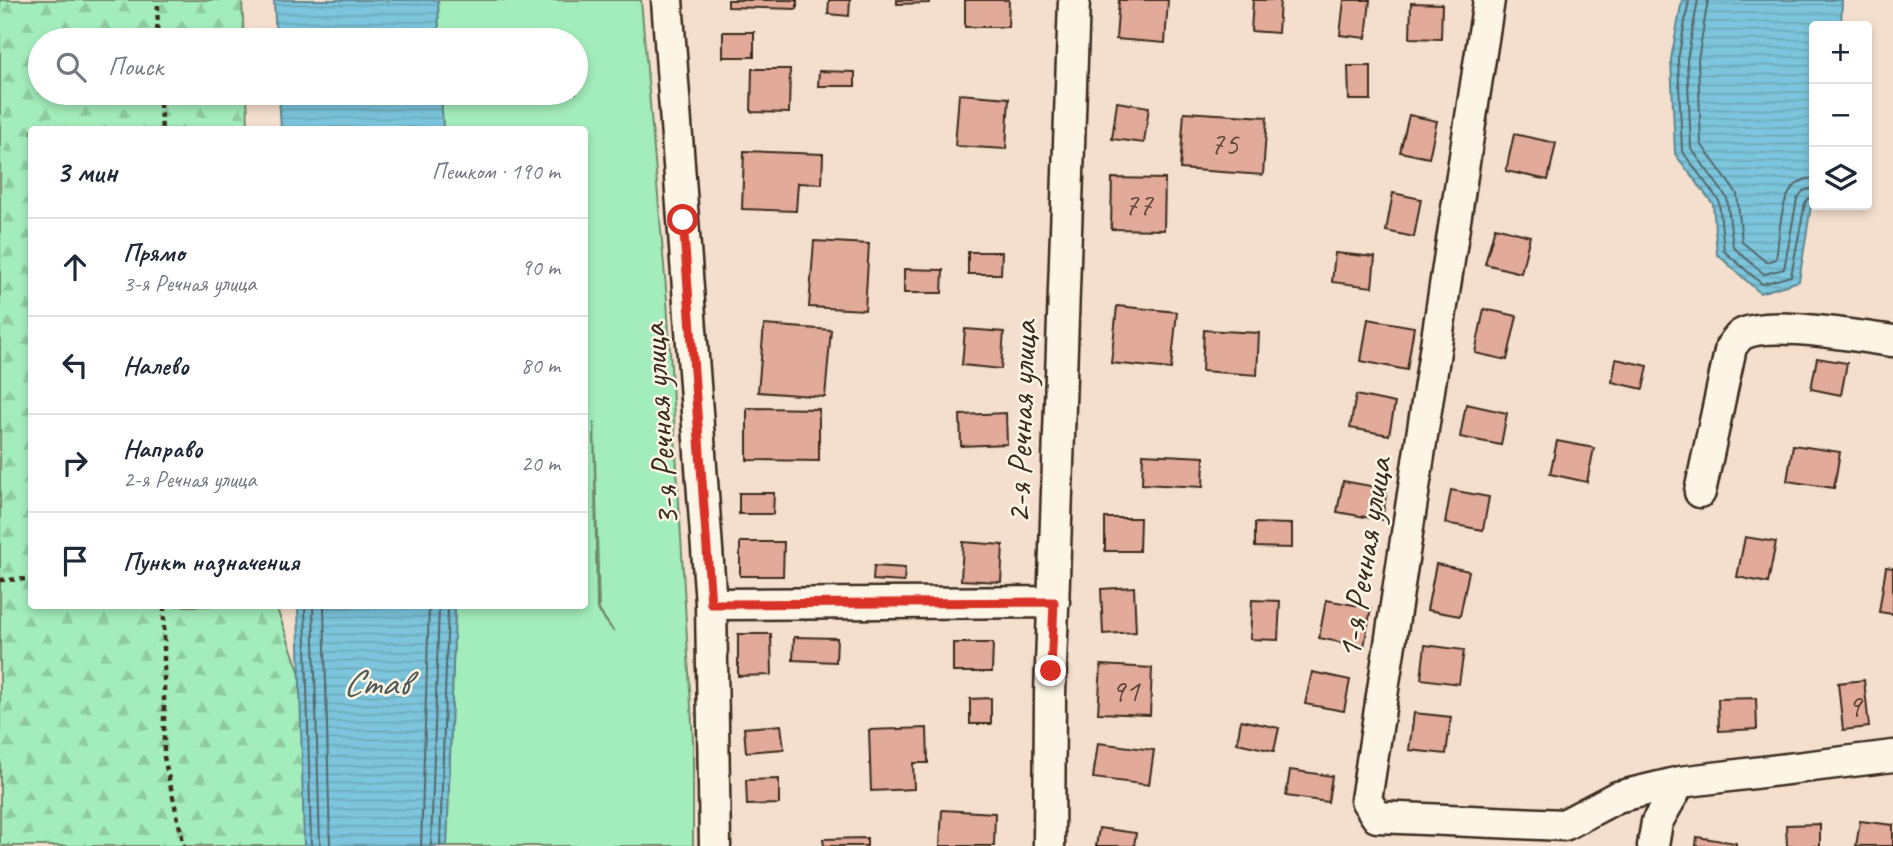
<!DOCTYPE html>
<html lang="ru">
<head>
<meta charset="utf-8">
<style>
	body { margin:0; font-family:Caveat,sans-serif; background:#f2f2f3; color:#1f2937 }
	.controls { position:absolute; right:21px; top:21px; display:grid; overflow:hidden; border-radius:7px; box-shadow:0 4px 10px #0003 }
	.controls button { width:63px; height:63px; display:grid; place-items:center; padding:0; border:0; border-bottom:2px solid #e0e1e3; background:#fff; color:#1f2937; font:35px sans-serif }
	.stop { position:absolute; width:21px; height:21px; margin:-16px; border:5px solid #d93025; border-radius:50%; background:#fff }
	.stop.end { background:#d93025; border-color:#fff; box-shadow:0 2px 7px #0008 }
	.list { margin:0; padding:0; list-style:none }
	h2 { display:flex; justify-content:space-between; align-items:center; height:91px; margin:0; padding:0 28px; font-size:30px }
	h2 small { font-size:23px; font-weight:400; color:#747a83 }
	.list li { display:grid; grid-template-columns:46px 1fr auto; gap:21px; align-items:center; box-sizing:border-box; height:98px; padding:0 28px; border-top:2px solid #e0e1e3 }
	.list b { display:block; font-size:26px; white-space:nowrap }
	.list p { margin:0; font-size:23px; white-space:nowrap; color:#747a83 }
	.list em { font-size:23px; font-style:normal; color:#747a83 }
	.icon { flex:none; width:38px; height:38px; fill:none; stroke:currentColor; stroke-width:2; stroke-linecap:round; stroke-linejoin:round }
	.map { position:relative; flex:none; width:1893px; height:846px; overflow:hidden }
	.search { position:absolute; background:#fff; box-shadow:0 4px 10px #0003; left:28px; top:28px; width:560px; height:77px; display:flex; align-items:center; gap:18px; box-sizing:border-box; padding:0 24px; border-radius:38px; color:#747a83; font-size:26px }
	.panel { position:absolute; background:#fff; box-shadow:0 4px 10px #0003; left:28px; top:126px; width:560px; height:483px; border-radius:7px }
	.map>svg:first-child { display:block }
</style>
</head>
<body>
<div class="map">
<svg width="1893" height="846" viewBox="0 0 1893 846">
	<defs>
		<pattern id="forest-firs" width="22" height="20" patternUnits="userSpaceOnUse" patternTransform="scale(1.75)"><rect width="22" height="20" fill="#a3ecbb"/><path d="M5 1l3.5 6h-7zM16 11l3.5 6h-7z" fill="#8dcba0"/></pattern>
		<pattern id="water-rules" width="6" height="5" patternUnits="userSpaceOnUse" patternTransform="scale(1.75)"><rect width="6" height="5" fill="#7bc5dc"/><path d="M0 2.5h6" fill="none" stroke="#6ba9bc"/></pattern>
	</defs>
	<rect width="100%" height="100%" fill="#f4dfce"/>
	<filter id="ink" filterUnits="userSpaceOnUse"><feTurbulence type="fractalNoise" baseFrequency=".0143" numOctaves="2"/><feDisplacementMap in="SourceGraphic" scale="14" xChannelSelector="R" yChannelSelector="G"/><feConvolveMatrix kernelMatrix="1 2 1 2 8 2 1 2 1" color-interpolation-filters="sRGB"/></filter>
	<g filter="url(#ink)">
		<path fill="#a3ecbb" stroke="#6f8b6c" stroke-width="2" fill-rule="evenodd" d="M438,0H641L667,300L693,740V846H447L455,606H584V130L443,129L441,93H576V40H439ZM594,422L599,610L614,632L597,609Z"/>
		<path fill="url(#forest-firs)" stroke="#6f8b6c" stroke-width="2" d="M0,0H242L244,40H40V93H247L248,129L32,130V606H276L361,846H0Z"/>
		<path fill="url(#water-rules)" stroke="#618790" stroke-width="2" d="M274,0H438L439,40H276Z
			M1682,0H1842L1841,26H1814V187L1799,281L1760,293L1717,254L1713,204L1675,154L1671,59Z
			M279,93H441L443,129H281Z
			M298,606H455L447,846H304Z"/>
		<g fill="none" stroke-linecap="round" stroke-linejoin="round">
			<path stroke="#55686a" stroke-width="2" d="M1689,0L1678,59L1682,151L1719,201L1724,251L1762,284L1791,276L1805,203L1808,199L1814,197
				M1698,0L1687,60L1691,148L1727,198L1733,247L1764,274L1784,269L1797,199L1803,191L1814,188
				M1708,0L1698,60L1701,144L1737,194L1742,242L1766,262L1776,259C1781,231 1777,180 1814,178
				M305,606L311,846
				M313,606L320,846
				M324,606L330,846
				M421,846L429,606
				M431,846L439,606
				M440,846L448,606"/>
		</g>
		<path fill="#e2ab99" stroke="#3b2a1e" stroke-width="2" d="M728,0H797V9L728,7Z
			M829,0H850L849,16L828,14Z
			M897,0H930V3L897,4Z
			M965,0H1009L1008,27H965Z
			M1119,0H1168L1165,43L1116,39Z
			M1253,0H1280L1278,33L1251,31Z
			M1344,0H1370L1366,38L1340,35Z
			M1411,3L1442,4L1441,39L1410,38Z
			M723,32H754V57H723Z
			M1348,66H1371V100H1349Z
			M752,69H790L789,113L751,112Z
			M819,71L855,72V86H818Z
			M959,94L1009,98L1006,149L955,146Z
			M1117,102L1149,107L1144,143L1112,139Z
			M1184,112L1267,117L1263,175L1180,169Z
			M1409,115L1437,121L1429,158L1400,152Z
			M1514,134L1556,143L1548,180L1506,171Z
			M744,151L823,154L822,184L798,183L796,211L742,209Z
			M1112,178L1165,179L1164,230L1111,229Z
			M1393,193L1421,199L1414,237L1386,231Z
			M1495,227L1530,236L1521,273L1485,264Z
			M814,241L869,244L865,310L809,307Z
			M968,252H1002L1001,274H968Z
			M1335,253L1375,257L1372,287L1332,282Z
			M904,269L943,270L942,293H904Z
			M1117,306L1177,312L1171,369L1111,363Z
			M1484,309L1517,316L1507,360L1475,353Z
			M1368,319L1414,327L1407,370L1361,361Z
			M764,325L831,330L825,397L758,392Z
			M965,329L1004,332L1001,369L962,365Z
			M1204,330L1259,333L1257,375L1202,371Z
			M1817,358L1847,363L1841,395L1811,389Z
			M1616,359L1648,366L1643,389L1612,382Z
			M1356,395L1395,403L1389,435L1350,428Z
			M1466,404L1507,413L1501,445L1460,437Z
			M747,408L819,409V461L747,460Z
			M1006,413L1007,444L961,446L960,415Z
			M1557,441L1594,448L1587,482L1550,474Z
			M1793,445L1840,452L1834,488L1787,481Z
			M1143,454L1204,457L1203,487L1142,484Z
			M1343,481L1387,489L1382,520L1337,512Z
			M1451,490L1489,497L1483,530L1445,523Z
			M739,493H774L773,514H739Z
			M1105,518H1140L1139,551H1105Z
			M1255,523L1292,524V548L1255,547Z
			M1745,537L1776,542L1768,583L1737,577Z
			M740,542H784L783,576H740Z
			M963,542L1003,545L1001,582L961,580Z
			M1436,564L1469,571L1460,616L1427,610Z
			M874,566L905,568L904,582L873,580Z
			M1886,567L1893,568V614L1879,612Z
			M1134,587L1136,632L1103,634L1101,589Z
			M1252,600L1280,601L1278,640L1250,639Z
			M1326,600L1371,608L1364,647L1319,638Z
			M738,634H771L772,675L738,676Z
			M794,637L837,638L836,662L793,660Z
			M953,643H993L992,672H953Z
			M1425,645L1464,650L1459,684L1421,679Z
			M1101,665L1152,668L1150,715L1098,713Z
			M1312,672L1350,680L1344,711L1305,704Z
			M1864,680L1869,727L1843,730L1838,683Z
			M991,698V724H970V699Z
			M1756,698L1757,729L1719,731L1718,699Z
			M1414,713L1451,717L1446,754L1409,750Z
			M1241,720L1279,728L1274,751L1237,743Z
			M781,725L784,749L746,752L744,728Z
			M927,728L928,763H913L914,789L871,791L869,730Z
			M1098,743L1154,750L1149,785L1093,778Z
			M1290,770L1332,776L1328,802L1286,796Z
			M779,779V804L747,805L746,780Z
			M942,810L995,813L994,846H940Z
			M1860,821L1893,825V846H1856Z
			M1820,824V846H1787L1786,825Z
			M1099,828L1136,833L1134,846H1096Z
			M1697,837L1736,843V846H1696Z
			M867,838V846H824L823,839Z"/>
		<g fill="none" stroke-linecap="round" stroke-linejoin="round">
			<defs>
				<path id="minor" d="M667,0L711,604L715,846
					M1489,0L1366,800L1377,817L1564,825L1617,797L1680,782L1893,756
					M1700,492L1731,347C1734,343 1737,338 1741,335C1768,319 1859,337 1893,341
					M711,604L1054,602
					M1049,846L1050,694L1074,0
					M1653,846L1657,822L1680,782"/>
			</defs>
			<use href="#minor" stroke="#3b2a1e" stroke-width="35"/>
			<path stroke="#3b2a1e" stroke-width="4.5" stroke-dasharray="5 5" stroke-linecap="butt" d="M157,40L158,0
				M159,93L162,130
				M0,580L32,579
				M164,606V757L184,846"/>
			<use href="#minor" stroke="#fcf5e5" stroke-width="30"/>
		</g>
	</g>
	<g fill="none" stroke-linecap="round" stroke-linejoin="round" filter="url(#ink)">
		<path stroke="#d93025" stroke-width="9" d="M683,220L711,604L1054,602L1051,671"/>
	</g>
	<g text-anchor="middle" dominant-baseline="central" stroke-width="5" stroke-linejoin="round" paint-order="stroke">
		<g font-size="32" fill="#654a3d">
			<text x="1224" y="143">75</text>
			<text x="1138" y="204">77</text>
			<text x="1125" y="690">91</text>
			<text x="1854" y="705">9</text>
		</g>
		<g font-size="35" fill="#3b2a1e" stroke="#fcf5e5">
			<text transform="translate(1021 422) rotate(-88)">2-я Речная улица</text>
			<text transform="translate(660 425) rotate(-94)">3-я Речная улица</text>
			<text transform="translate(1364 558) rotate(-81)">1-я Речная улица</text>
		</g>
		<g font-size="37" font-style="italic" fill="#4e5857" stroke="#fcf5e5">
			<text x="375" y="682">Став</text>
		</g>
	</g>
</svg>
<div class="controls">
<button>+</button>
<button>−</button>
<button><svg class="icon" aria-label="layers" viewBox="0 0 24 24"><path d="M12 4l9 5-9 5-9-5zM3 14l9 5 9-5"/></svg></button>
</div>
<div class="stop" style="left:683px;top:220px"></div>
<div class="stop end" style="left:1051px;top:671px"></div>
<div class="search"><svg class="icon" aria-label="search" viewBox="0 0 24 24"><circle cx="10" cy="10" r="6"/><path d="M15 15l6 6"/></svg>Поиск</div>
<section class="panel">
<h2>3 мин<small>Пешком · 190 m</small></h2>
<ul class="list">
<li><svg class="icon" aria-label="ahead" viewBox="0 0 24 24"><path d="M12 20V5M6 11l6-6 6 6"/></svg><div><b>Прямо</b><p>3-я Речная улица</p></div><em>90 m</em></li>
<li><svg class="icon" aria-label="left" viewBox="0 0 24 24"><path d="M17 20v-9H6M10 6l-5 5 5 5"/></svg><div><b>Налево</b></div><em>80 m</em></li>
<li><svg class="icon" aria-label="right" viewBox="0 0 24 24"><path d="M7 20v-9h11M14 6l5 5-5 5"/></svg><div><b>Направо</b><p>2-я Речная улица</p></div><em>20 m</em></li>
<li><svg class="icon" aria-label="arrive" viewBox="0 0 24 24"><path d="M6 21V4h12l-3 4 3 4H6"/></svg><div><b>Пункт назначения</b></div></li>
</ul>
</section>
</div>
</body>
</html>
